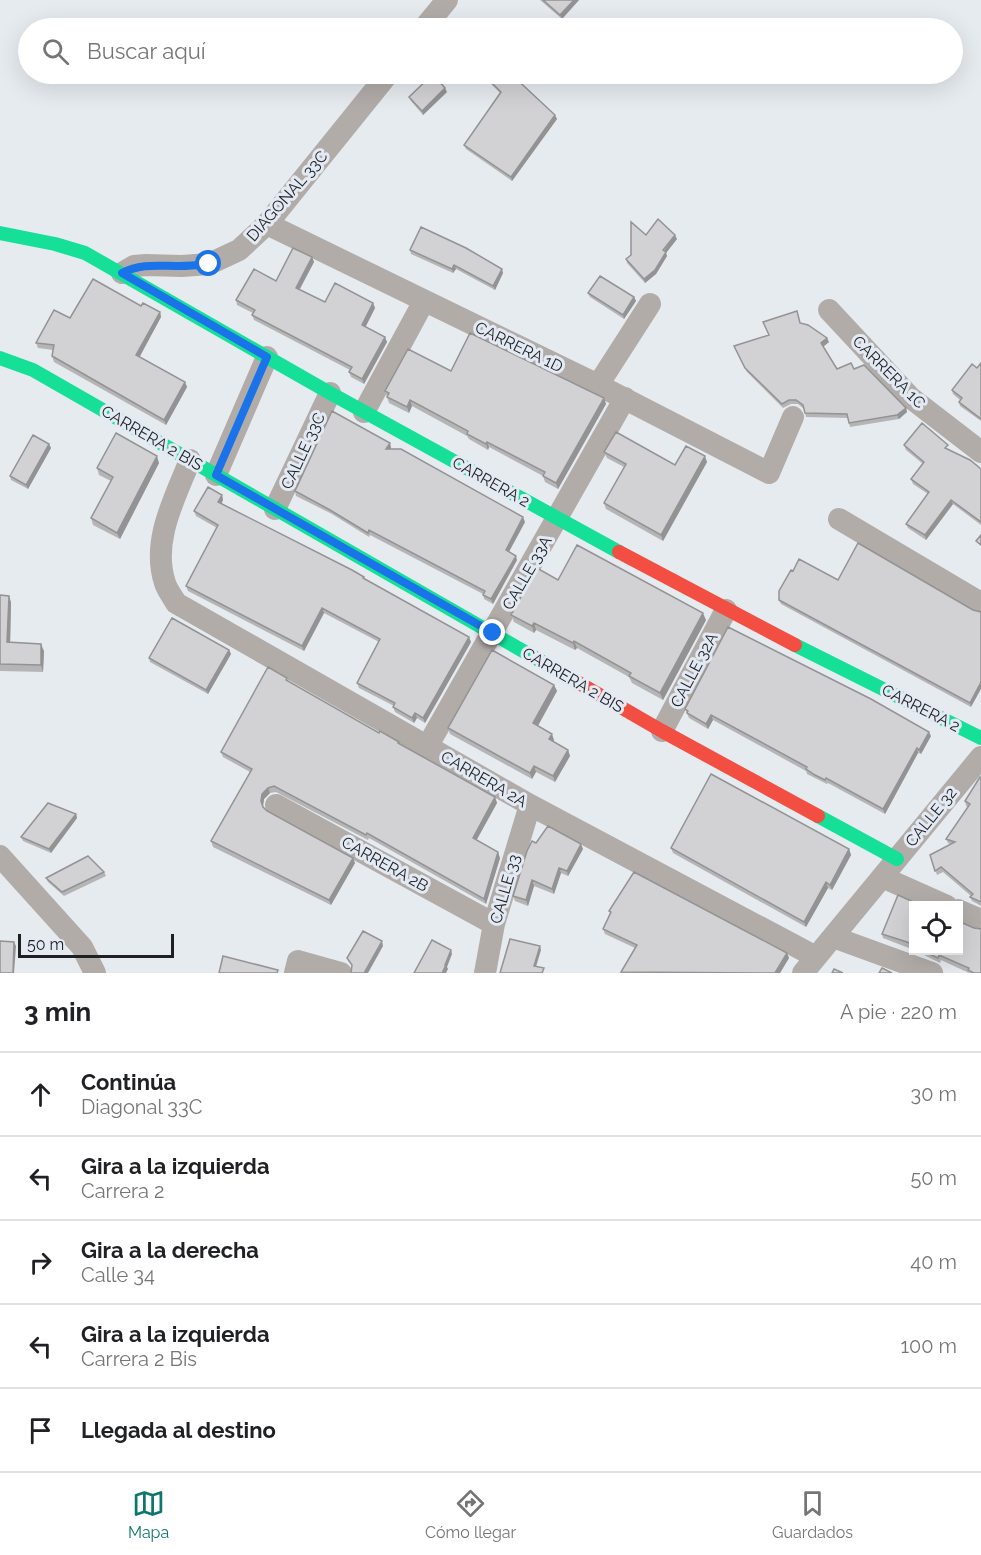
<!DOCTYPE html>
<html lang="es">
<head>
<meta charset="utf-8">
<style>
	body { margin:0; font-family:Raleway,sans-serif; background:#f2f2f2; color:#202124 }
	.controls { position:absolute; right:18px; bottom:18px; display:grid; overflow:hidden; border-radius:0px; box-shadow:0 6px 24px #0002 }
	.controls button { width:54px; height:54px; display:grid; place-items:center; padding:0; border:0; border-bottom:2px solid #e0e0e0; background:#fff; color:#202124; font:30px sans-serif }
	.scale { position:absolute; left:18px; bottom:15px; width:156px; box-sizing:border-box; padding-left:6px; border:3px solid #1e2023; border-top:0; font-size:16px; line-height:21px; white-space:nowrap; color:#1e2023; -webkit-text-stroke:4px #e3eaf3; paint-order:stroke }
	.stop { position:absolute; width:18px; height:18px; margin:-14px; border:4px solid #1a73e8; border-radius:50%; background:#fff }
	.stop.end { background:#1a73e8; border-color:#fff; box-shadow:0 2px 6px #0008 }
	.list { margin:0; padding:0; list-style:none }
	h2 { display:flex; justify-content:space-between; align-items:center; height:78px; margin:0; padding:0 24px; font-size:26px }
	h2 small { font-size:20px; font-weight:400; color:#757577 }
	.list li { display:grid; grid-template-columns:39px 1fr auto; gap:18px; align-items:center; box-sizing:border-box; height:84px; padding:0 24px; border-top:2px solid #e0e0e0 }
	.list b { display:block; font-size:22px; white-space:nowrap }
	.list p { margin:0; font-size:20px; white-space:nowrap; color:#757577 }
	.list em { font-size:20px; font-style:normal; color:#757577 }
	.icon { flex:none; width:33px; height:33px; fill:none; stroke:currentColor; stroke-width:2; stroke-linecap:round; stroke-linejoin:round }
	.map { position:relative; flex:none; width:981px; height:973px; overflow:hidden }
	.search { position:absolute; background:#fff; box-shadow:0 6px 24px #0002; left:18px; right:18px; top:18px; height:66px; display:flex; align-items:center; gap:15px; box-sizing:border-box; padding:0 21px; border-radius:33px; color:#757577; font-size:22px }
	.sheet { height:498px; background:#fff }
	nav { display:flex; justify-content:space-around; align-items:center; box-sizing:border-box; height:84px; border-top:2px solid #e0e0e0; background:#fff; font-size:16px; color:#757577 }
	nav a { display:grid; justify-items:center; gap:3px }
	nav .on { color:#0f766e }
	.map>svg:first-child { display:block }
</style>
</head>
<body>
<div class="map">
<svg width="981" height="973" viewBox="0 0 981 973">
	<rect width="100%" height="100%" fill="#e6ebf0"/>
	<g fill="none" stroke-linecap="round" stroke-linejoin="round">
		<path stroke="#b2aca9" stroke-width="22" d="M424,28L447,0
			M267,224L598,385L769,473L793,417
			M122,273L134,266L146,265L182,266L209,264L239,250L267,224L388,74
			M829,310L911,398L981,452
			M598,385L650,304
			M364,412L424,301
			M190,460C175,498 151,541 165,583C167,590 173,597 176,603L530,805L816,957
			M216,475L267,357
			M275,509L330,393
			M839,519L981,603
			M662,731L726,610
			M427,747L625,398
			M276,805L494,924
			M0,856L82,947L95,973
			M882,877L947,906
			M958,910L981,920
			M833,937L932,973
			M295,973L298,961L341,973
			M485,973L494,924L530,805
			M803,973L981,757"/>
		<path stroke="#16e098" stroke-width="14" d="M0,233L55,244L85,253L330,393L619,552
			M0,358L33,370L565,675
			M795,645L981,738
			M818,816L897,859"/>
		<path stroke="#f24e42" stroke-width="14" d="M619,552L795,645
			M565,675L662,731L818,816"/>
	</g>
	<path fill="#b5b5b6" d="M540,0H579L562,19Z
		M481,74H511L557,119L512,181L466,149L464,145L500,93Z
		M447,92L423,115L411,101L409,97Z
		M646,235L677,239L666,253L667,256L656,274L645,283L627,263L626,259L631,255Z
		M410,250L503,273L495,290L456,269L453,273L411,254Z
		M312,257L314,262L300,289L325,302L373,303L375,308L365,327L387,342L364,384L351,377L349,372L350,370L254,320L252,315L253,313L237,305L236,300L276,281Z
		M588,293L634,297L636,301L624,319L590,297Z
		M141,306L160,312L161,317L139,357L185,382L187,387L166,425L54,362L52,356L53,350L38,348L36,343L70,318Z
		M798,315L800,323L829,342L823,346L837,369H854L906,408L907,412L899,419L850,427L848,418L806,417L804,409L798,404H791L783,408L747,372L734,346L769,335Z
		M981,363V421L960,406L959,402L960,400L953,394L952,390L977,368Z
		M451,371L604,398L606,404L558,489L545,482L543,476L489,447L488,450L469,439L467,436L412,406L409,413L389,403L385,391Z
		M390,443L391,448L390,449L525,522L509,552L517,560L493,604L484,599L483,594L370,535L369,537L332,514L296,496L295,491Z
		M49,444L51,448L28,489L11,480L10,476Z
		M904,445L950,449L949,450L981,469V525L953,504L926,540L908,528L906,524L928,494L913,484L911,479L923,464L906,450Z
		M604,452L675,465L707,462L663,541L606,509L604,503L624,467L607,458Z
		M159,463L120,539L93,525L91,518L111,481L99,475L97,468Z
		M222,495L223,500L221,503L365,579L471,642L425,723L417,718L414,723L395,712L393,707L394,706L359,688L357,683L379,642L324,613L304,651L188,591L186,586L217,528L196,516L194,511Z
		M558,580L706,620L663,700L632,683L629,677L577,648L575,650L536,630L534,633L514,622L511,615Z
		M838,580L973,610L971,707L781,604L779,600Z
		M0,595L11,602L10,642L44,651L43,672L0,671Z
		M229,650L231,654L208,694L150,662L149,658Z
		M287,678L289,682L379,733L399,742L400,744L495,797L497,803L476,840L500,858L486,904L369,838L368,840L276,792L270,793L264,799L263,806L267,811L355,863L331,905L213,847L211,841L250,772L223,757L221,752Z
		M554,685L557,691L538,726L554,740L553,742L568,750L570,756L555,782L536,772L532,779L450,734L448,728Z
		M685,709L931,736L921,754L918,753L885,814L828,783L827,784L807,774L806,771L713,720L708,729L689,718Z
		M981,778V906L972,901L970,897L971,896L943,872L937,875L930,855L950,844L948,843L946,839L968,807L966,806L965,801Z
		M76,814L77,818L51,853L23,841L21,837Z
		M536,843L583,849L568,876L561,873L554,894L534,886L528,906L515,901L513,896Z
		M671,848L849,849L851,855L832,890L828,888L806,927L673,853Z
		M104,872L106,876L64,896L48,882L46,878Z
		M914,906V950L883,938L882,934Z
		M609,911L787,953L789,958L780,973H621L635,948L605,934L603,929L610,913Z
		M974,928L981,973H969L941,960L940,963L916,951H958Z"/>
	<path fill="#939394" d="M574,0H579L562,19L560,15Z
		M445,88L447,92L423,115L422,111Z
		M555,115L557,119L512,181L511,177Z
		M675,235L677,239L666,253L667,256L656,274L645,283L644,279Z
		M312,257L314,262L298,292L296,288Z
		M454,265L456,269L453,273L452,269Z
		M502,269L503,273L495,290L493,286Z
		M634,297L636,301L624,319L623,315Z
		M373,303L375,308L364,330L362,325Z
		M160,312L161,317L138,360L136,355Z
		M385,337L387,342L364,384L362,379Z
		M827,338L829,342L823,347L821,343Z
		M185,382L187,387L166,425L164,420Z
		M604,398L606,404L558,489L556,483Z
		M410,400L412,406L409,413L407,407Z
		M906,408L907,412L899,419L897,415Z
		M487,442L489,447L488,450L486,444Z
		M390,443L391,448L387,454L386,449Z
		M49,444L51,448L28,489L26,485Z
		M157,456L159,463L120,539L117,533Z
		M705,456L707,462L663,541L661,535Z
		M222,495L223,500L220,507L218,502Z
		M951,500L953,504L926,540L925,535Z
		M523,517L525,522L507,555L506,550Z
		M516,556L517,560L493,604L491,599Z
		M9,596L11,602L10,649L7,642Z
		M322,608L324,613L304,651L302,646Z
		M703,613L706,620L663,700L660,693Z
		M534,623L536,630L534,633L532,626Z
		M469,637L471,642L425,723L423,718Z
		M574,641L577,648L575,650L573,643Z
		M41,644L44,651L43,672L41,665Z
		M229,650L231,654L208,694L206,690Z
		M981,682V689L971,707L970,703Z
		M554,685L557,691L536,729L533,723Z
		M415,713L417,718L414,723L412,718Z
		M711,715L713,720L708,729L706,724Z
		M929,732L931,736L921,754L919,750Z
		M552,734L554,740L551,745L549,739Z
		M917,748L918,753L885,814L883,809Z
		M568,750L570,756L555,782L553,776Z
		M534,766L536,772L532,779L530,773Z
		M268,788L270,793L264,799L263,806L261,801L262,794Z
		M495,797L497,803L475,843L473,838Z
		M76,814L77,818L51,853L49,849Z
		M581,844L583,849L568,876L567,871Z
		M849,849L851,855L832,890L830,885Z
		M498,852L500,858L486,904L484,899Z
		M353,858L355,863L331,905L329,900Z
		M559,868L561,873L554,894L552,889Z
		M532,880L534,886L528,906L526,900Z
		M826,882L828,888L806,927L804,922Z
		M382,941L383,946L368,973H364Z
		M14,942L16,946L14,973H13Z
		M540,946L541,950L535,970L534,966Z
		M451,950L452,954L447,967L448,969L446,973H442Z
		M787,953L789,958L780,973H775Z"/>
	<path fill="#d2d2d4" stroke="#939394" stroke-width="1.5" d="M543,0H574L560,15Z
		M433,74L445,88L422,111L409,97Z
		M483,74H511L555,115L511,177L464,145L501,92Z
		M658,219L675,235L663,250L666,252L655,270L644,279L626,259L631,255V222L646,235Z
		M421,227L466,248L502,269L493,286L454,265L452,269L410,250Z
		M293,248L312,257L296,288L325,302L335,283L373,303L362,325L385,337L362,379L349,372L352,367L252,315L255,310L236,300L254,269L276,281Z
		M600,276L634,297L623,315L588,293Z
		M93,279L141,306L143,303L160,312L136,355L185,382L164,420L52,356L54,345L36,343L54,310L70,318Z
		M797,311L800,323L808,325L827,338L821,343L837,369L851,363L854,369L864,365L906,408L897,415L849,423L847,414L805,413L803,405L796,400H789L782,404L745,368L734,346L769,335L763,322Z
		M470,333L604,398L556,483L543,476L545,472L487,442L486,444L467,434L468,431L410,400L407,407L387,397L389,393L385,391L408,349L451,371Z
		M981,363V419L959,402L962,398L952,390L972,364L977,368Z
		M332,411L390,443L386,449H401L523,517L506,550L516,556L491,599L483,595L485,591L369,530L368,533L330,510L295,491Z
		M922,423L948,445L945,448L970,460L981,469V522L951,500L925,535L906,524L929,492L911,479L924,462L904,445Z
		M616,432L675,465L686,446L705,456L661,535L604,503L626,464L604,452Z
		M116,433L157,456L117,533L91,518L113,477L97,468Z
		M33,435L49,444L26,485L10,476Z
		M208,487L222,495L218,502L352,570L364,577L363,578L469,637L423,718L415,713L412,718L393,707L395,703L357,683L380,639L322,608L302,646L186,586L218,525L194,511Z
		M981,535V545L976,541Z
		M858,543L973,610L981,612V682L970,703L779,600V591L791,570L793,571L799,559L838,580Z
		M577,545L703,613L660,693L629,676L631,673L574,641L573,643L534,623L532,626L511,615L537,568L558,580Z
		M0,595L9,596L7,642L41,644V665L0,664Z
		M172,618L229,650L206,690L149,658Z
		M728,627L871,699L929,732L919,750L917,748L883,809L826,778L825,780L815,775L806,769L807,767L711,715L706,724L687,713L688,711L685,709Z
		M492,650L554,685L533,723L552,734L549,739L568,750L553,776L534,766L530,773L448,728Z
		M268,667L287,678L286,680L379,733L380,731L399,742L398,743L495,797L473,838L498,852L484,899L367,833L366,835L274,786L268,788L262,794L261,801L263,807L267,811L353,858L329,900L211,841L252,769L221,752Z
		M711,774L849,849L830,885L826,882L804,922L671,848Z
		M980,777L981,778V902L970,897L973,894L941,867L935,871L930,855L955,842L946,839L970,804L965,801Z
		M48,803L76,814L49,849L21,837Z
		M548,826L581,844L567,871L559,868L552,889L532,880L526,900L513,896L527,851L532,841L536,843Z
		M88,856L104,872L62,892L46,878Z
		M634,872L787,953L775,973L621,972L637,945L603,929L611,912L609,911Z
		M898,895L922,906H914V946L907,942L882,934Z
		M958,921L974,928L981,929V973H974L968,970L969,968L939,955L938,958L923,951H958Z
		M363,931L382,941L364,973H351L352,965L347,958Z
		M510,939L540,946L534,966L544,968L542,973H500Z
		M432,940L451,950L445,965H446L442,973H414Z
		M0,941L14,942L13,973H0Z
		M223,956L278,970L277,973H219Z
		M882,968L892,973H879Z
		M834,969L843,973H832Z"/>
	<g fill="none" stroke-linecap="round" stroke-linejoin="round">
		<path stroke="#1a73e8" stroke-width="8" d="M209,264C199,265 189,266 180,266C159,266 141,263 122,273L267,357L216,475L493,633"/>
	</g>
	<g text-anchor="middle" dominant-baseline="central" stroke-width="6" stroke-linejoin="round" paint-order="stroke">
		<g font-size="16" fill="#1e2023" stroke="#e3eaf3">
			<text transform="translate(287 196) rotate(-49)">DIAGONAL 33C</text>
			<text transform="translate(519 347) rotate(26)">CARRERA 1D</text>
			<text transform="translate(889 372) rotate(45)">CARRERA 1C</text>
			<text transform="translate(152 438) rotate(30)">CARRERA 2 BIS</text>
			<text transform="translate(303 451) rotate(-65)">CALLE 33C</text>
			<text transform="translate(491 482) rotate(29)">CARRERA 2</text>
			<text transform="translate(527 573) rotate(-60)">CALLE 33A</text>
			<text transform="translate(694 670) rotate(-62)">CALLE 32A</text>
			<text transform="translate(573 680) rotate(30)">CARRERA 2 BIS</text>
			<text transform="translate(921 708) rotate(27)">CARRERA 2</text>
			<text transform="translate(484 779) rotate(30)">CARRERA 2A</text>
			<text transform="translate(931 817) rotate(-51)">CALLE 32</text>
			<text transform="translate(385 864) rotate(29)">CARRERA 2B</text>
			<text transform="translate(505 889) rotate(-74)">CALLE 33</text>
		</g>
	</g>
</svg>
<div class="controls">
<button><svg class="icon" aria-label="locate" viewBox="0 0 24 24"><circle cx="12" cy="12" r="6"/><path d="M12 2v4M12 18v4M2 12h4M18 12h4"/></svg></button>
</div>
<div class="scale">50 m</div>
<div class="stop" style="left:209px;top:264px"></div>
<div class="stop end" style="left:493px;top:633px"></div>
<div class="search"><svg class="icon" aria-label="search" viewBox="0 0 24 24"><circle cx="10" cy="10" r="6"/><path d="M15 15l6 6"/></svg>Buscar aquí</div>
</div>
<section class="sheet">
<h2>3 min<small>A pie · 220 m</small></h2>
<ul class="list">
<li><svg class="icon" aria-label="ahead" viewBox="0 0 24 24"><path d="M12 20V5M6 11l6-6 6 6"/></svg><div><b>Continúa</b><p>Diagonal 33C</p></div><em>30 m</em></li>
<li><svg class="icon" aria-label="left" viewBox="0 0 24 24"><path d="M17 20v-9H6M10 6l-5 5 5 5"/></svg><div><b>Gira a la izquierda</b><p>Carrera 2</p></div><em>50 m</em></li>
<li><svg class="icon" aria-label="right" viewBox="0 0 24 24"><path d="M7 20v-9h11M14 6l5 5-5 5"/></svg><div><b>Gira a la derecha</b><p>Calle 34</p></div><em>40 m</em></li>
<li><svg class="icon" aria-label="left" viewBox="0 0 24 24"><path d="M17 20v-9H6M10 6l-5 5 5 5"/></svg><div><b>Gira a la izquierda</b><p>Carrera 2 Bis</p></div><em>100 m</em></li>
<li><svg class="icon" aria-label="arrive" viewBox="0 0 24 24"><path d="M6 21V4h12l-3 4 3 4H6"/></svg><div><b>Llegada al destino</b></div></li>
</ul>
</section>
<nav>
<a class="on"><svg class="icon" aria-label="map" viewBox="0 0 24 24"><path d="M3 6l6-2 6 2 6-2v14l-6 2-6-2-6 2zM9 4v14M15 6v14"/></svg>Mapa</a>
<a><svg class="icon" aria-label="directions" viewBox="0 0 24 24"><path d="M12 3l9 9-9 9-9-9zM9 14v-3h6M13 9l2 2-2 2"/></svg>Cómo llegar</a>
<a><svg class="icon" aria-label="saved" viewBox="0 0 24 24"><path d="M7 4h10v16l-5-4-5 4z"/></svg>Guardados</a>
</nav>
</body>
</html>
